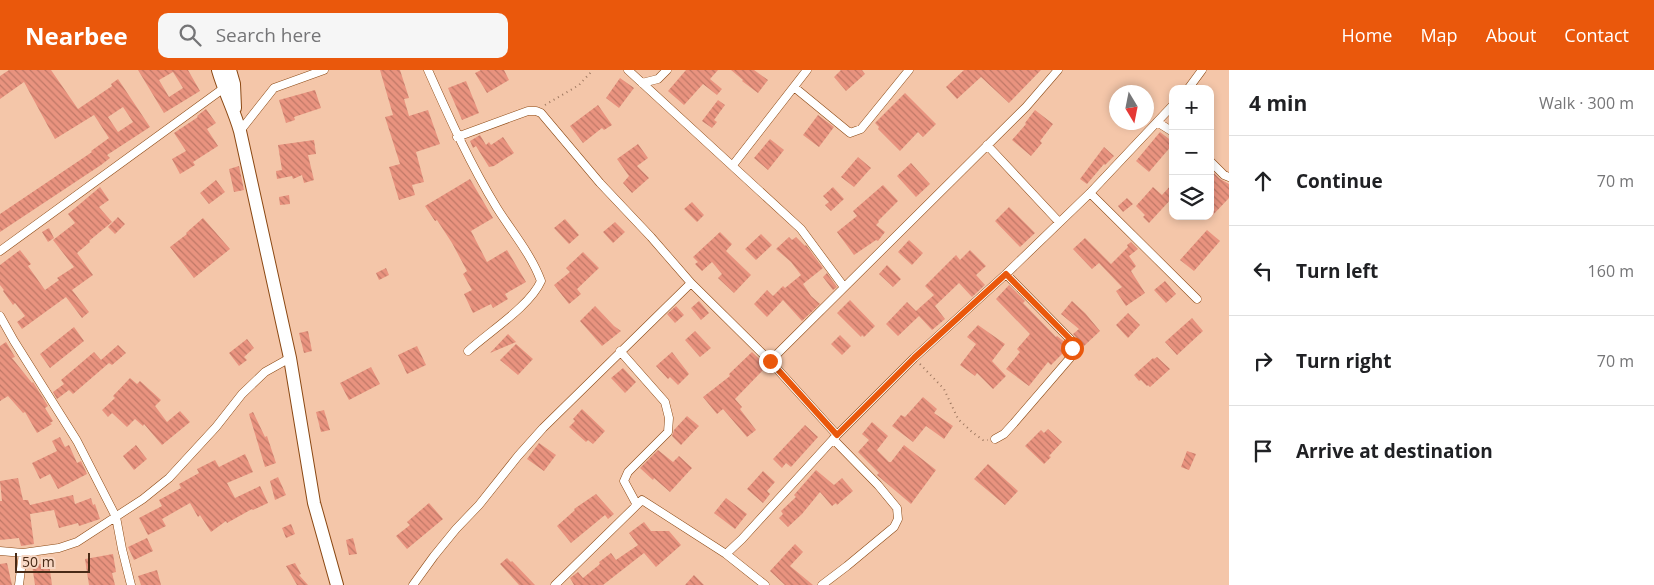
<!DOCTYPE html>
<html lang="en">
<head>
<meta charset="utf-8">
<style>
	body { margin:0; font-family:"Open Sans",sans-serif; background:#f6f6f6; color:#202124 }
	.controls { position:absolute; right:15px; top:15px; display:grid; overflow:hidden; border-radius:10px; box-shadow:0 2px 8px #0003 }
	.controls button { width:45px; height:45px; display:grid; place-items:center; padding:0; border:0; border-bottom:1px solid #e0e0e0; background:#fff; color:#202124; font:25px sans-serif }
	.compass { position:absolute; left:1109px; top:15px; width:45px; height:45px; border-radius:50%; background:#fff; box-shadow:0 2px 8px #0003; rotate:170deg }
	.scale { position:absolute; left:15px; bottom:12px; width:75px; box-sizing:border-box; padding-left:5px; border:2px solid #482a16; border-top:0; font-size:14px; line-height:18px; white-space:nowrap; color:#482a16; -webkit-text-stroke:4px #f7d7c4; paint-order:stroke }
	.stop { position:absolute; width:15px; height:15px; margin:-11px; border:4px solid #ea580c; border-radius:50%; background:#fff }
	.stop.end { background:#ea580c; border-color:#fff; box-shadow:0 1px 5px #0008 }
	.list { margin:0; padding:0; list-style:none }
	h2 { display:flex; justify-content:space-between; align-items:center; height:65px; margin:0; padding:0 20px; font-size:21px }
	h2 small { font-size:16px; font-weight:400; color:#757577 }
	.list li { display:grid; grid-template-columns:32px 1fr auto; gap:15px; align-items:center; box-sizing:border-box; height:90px; padding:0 20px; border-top:1px solid #e0e0e0 }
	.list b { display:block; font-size:19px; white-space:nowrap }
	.list em { font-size:16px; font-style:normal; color:#757577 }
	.icon { flex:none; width:28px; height:28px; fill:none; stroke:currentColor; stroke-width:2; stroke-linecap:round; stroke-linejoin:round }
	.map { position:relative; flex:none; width:1229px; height:515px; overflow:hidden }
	header { display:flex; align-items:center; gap:30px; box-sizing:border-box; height:70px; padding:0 25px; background:#ea580c; color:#fff }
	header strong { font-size:24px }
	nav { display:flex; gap:28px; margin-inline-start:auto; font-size:18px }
	.search { width:350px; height:45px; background:#f6f6f6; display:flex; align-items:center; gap:12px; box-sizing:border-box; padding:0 18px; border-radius:10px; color:#757577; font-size:19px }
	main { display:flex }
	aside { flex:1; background:#fff }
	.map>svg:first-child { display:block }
</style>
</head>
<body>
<header>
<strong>Nearbee</strong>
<div class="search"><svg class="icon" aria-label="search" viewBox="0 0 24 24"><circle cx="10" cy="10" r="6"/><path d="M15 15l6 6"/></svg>Search here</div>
<nav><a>Home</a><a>Map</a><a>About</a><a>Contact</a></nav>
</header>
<main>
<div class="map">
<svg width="1229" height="515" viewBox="0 0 1229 515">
	<defs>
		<pattern id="building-back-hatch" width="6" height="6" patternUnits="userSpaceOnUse" patternTransform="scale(1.25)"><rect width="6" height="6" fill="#e9937f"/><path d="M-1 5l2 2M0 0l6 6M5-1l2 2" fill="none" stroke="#bf7867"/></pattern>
	</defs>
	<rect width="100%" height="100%" fill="#f4c6a9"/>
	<path fill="url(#building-back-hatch)" fill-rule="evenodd" d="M9,0H51L78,39L112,16L111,14L118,9L150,57L107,85L110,88L101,95L0,162V144L92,82L91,81L109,68L94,45L55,69L24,12L0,29V6ZM123,37L133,52L118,62L108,47Z
		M138,0H188L200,21L164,43ZM173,2L183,18L169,27L159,10Z
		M380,0H400L409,28L404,29L409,46L428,40L440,74L416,82L424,112L412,115L415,125L399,130L389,97L400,94L385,47L393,45Z
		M481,0H504L509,10L487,23L475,3Z
		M686,0H718L710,9L722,19L717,25L703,14L684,35L668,21Z
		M731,0H754L768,10L758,23L742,11L743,10Z
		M841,0H862L865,4L846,21L834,7Z
		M964,0H1041L1009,33L981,7L957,29L946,17Z
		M620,8L634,18L619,38L606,28Z
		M466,11L479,43L462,50L448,18Z
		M315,20L321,38L294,47L295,50L286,53L279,30Z
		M905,23L936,54L923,67L918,62L900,81L878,59L879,57L875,53Z
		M718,30L725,35L714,50L717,52L712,58L702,51Z
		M598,35L612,55L604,60L602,58L583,73L570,56Z
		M206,39L216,53L207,59L218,76L193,92L195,95L180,104L172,89L186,81L174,63L198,47L197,46Z
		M1035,40L1053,54L1040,71L1042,73L1031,86L1012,70L1026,54L1025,53Z
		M818,45L834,57L819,77L803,65Z
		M1160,62L1173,72V74L1149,102L1136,91Z
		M480,65L486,75L489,72L491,75L503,67L514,83L494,96L489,97L476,76L473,78L470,71Z
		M770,69L784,80L768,100L754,88Z
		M314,70L316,84L308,85L314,110L304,113L302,105L293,109L292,106L277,109L276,101L282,100L278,75Z
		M638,74L648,88L637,96L649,108L632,123L623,113L629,106L617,89Z
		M1104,77L1114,86L1105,95L1104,94L1087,114L1080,109Z
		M858,87L871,98L854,117L841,107Z
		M911,93L930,114L916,127L897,106Z
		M239,96L244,120L234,122L229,99Z
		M1210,99L1220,109L1229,114V128L1210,148Z
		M470,109L493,148L471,161L487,192L507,180L526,212L505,224L508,229L493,238L491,234L473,243L464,224L472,220L463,204L467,201L452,173L437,150L435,151L425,136Z
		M216,110L225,122L209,134L200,123Z
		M1173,113V127L1149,153L1143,147L1145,145L1136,136L1153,117L1162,125Z
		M883,115L898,131L878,151L879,152L876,155L885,162L878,171L876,170L854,185L837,162L857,146L853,141Z
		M100,117L109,130L99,137L112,152L89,171L90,172L77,183L93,205L72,220L89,242L82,248L66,227L22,259L17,252L25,246L15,233L13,235L3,221L4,220L0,215V195L20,180L31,194L28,196L45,220L59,210L57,208L74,197L53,170L75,153L68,144Z
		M833,117L844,129L831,141L825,135L829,132L823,126Z
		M289,125L290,134L280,135L279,127Z
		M1127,128L1133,134L1123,142L1118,136Z
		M692,132L704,145L697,152L684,139Z
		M1009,137L1035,163L1020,177L995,151Z
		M118,147L125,154L115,164L108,157Z
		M203,148L230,179L194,208L170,177L187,164L186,163Z
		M565,149L579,165L569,174L554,158Z
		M615,152L625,162L613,173L603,162Z
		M49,158L54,168L48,172L42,162Z
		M1207,160L1220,171L1194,201L1180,190Z
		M720,162L732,174L726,181L751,205L734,223L718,208L722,204L712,192L702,201L695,194L698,192L693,187Z
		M761,164L772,175L756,190L745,179Z
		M789,167L792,170L796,167L805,176L806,175L823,198L803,214L811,226L820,234L802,251L783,230L767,247L754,234L767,220L773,226L783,216L785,218L801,205L791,192L776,179Z
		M1085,168L1111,194L1128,177L1127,175L1131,172L1138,179L1129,186L1136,196L1131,201L1145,223L1126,236L1116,221L1122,217L1099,193L1092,199L1073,179Z
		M909,170L923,183L912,195L898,182Z
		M970,180L986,196L976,205L985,215L972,227L959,213L935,236L945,249L932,260L919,246L898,266L886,254L907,232L916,241L934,225L925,216L956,185L960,190Z
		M583,182L599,198L577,219L581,224L569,234L554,215L570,202L566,198Z
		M887,195L901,209L893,217L879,204Z
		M386,198L389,205L379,210L376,203Z
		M827,203L837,217L833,220L823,207Z
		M1165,211L1176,224L1166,233L1154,220Z
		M1009,215L1025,231L1023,233L1056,267L1057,266L1066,273V280L1051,295L1048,292L1029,316L1006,299L1020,282L1017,279L1030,264L996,229Z
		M850,230L875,256L864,267L862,265L861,267L837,243Z
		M699,231L709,243L701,250L691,238Z
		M1072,231L1085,243L1100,261L1084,276L1073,264L1079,259L1061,244Z
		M595,236L614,256L621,261L602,276L580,251Z
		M676,236L684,245L675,253L667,244Z
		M1128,243L1140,255L1128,268L1116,255Z
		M1192,248L1203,261L1177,285L1165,272Z
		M978,255L1005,274L992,291L1006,306L993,319L977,303L975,306L960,295L976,274L967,267Z
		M74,257L84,271L50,298L40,284Z
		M308,261L312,281L304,283L299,263Z
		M695,261L711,278L700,287L685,270Z
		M508,264L516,272L490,283Z
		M840,265L851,276L842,285L831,274Z
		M247,269L254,278L244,287L247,290L239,296L229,283Z
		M6,272L15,287L12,288L32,313L33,312L48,336L45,338L53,351L50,353L52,354L37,363L25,342L23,343L8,326L0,331V276Z
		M516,274L533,289L518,305L500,290Z
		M118,275L126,283L112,295L109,293L73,324L69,320L57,329L53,322L64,314L61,310L94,282L101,290Z
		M417,276L426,295L407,304L398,285Z
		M672,282L689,304L678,315L670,307L668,309L656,296Z
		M752,282L767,296L735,329L742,337L740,339L756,360L747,367L723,339L717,344L703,327L730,306L729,304Z
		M1157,287L1170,299L1150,317L1148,315L1147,316L1141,310L1139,311L1134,305L1153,288L1154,289Z
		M371,297L380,314L349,330L340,313Z
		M623,298L636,312L625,323L611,308Z
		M130,308L137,314L140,311L161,330L155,336L167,352L180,341L190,352L162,375L144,354L143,356L135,349L127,357L112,343L108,347L102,340L115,328L113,326Z
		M923,327L937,339L934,343L953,356L944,369L926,356L913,372L892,356L901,345L905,347Z
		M582,339L605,361L593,374L588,370L586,372L569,357L575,351L573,349Z
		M324,340L330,360L321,362L316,342Z
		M253,342L265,367L267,366L276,393L265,397L249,344Z
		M687,346L699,356L681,375L672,366L674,360Z
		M872,352L888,366L877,380L889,392H891L904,375L936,400L911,434L877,405L879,403L858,382L869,370L862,364Z
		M805,355L818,367L791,397L786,393L782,398L773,389Z
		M1048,359L1062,372L1049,386L1051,387L1044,394L1025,376L1041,360L1044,363Z
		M60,367L65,377L69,375L77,393L81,391L87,404L58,419L50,404L40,409L32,393L57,381L52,371Z
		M539,373L556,385L544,401L527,389Z
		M136,375L147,389L134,400L123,386Z
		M658,380L673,392L679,386L692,398L670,422L654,408L653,410L640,398Z
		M1187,381L1196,384L1189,400L1181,397Z
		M245,384L253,402L227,413L235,428L260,416L268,433L253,440L252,439L227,453L226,451L211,462L200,445L198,447L190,433L162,449L166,456L148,465L139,448L162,436L159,430L181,418L179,414L199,403L197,399L215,390L219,397Z
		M988,394L1018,421L1005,435L974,409Z
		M816,400L834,415L842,408L853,421L837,435L836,433L832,436L820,422L802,444L788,457L779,448L783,444L781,441L796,427L794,425Z
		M763,401L775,412L767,421L770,424L763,433L747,419Z
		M278,407L286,425L275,430L270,411Z
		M18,408L23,430H28L30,435L73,425L75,434L91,428L93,435L95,434L100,449L79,456L78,453L59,458L54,440L30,444L34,474L21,476L19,468L0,470V431H2L0,411Z
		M596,424L614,444L608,449L605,445L571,473L557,456L575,440L574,439Z
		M726,428L747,444L735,459L714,443Z
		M429,433L443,449L407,479L396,466L410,455L407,452Z
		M644,452L651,461H669L681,475L656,497L644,483L603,515H574L570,508L578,502L583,508L600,494L599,492L611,483L616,490L638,475L629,463Z
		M291,454L295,464L286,468L282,458Z
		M147,468L153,481L134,490L128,477Z
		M353,468L357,484L349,485L346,470Z
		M795,474L803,482L790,496L813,515H785L770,501Z
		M113,484L116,502L112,503L115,515H89L85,489Z
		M507,488L511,492L512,491L535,515H519L500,494Z
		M7,493L12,515H0V494Z
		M49,493L52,515H35L32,495Z
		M295,493L301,504L299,505L308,515H297L286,496Z
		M157,500L161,515H141L138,506Z
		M694,505L704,515H685Z"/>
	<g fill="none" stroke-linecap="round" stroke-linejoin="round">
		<defs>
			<path id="street" d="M428,0C449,47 470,94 497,138C512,162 531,184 541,211C530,236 490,261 468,281
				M628,0L801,159L844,217
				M642,13L658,9L667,0
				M794,17L850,63L861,59L909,0
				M1188,19L1202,0
				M1157,52L1173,62
				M240,61L274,18L324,0
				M457,67L528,41H536L541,43L600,113L651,167L691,213L770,291L837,365
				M987,75L1059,152
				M1210,91L1224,105L1229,107
				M733,95L807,0
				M1090,123L1197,229
				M0,181L224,18
				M0,246L14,271L77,371L116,447L122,479L131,515
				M620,281L665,332L669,348L668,362L628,402L624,411L637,435
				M770,291L1026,37L1058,0
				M995,369L1004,364L1014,353L1070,288L1072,279V271L1006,204
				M0,481L23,483L59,478L77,472L143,429L169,408L216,357L242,324L265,302L290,288
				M726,484L742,469L837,365L914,288L1006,204L1090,123L1173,35
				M19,515L23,483
				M413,515L434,486L456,459L479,435L518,386L543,358L691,213
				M555,515L642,430L726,484L765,515
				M822,515L847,496L894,457L898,449L897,438L878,415L833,369"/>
			<path id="primary" d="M218,0C224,21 234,40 240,61L290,288L314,433L337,515
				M230,0L234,14L235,38"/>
		</defs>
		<use href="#street" stroke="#8b4813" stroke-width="9"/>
		<use href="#primary" stroke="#8b4813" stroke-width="14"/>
		<path stroke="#9e7860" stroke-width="2" stroke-dasharray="1 4" stroke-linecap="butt" d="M545,35L579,15L593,0
			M920,294L944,319L958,349L972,362L983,370H988"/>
		<use href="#street" stroke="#fff" stroke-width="8"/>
		<use href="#primary" stroke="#fff" stroke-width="12"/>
	</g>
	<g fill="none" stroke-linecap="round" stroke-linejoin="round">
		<path stroke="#ea580c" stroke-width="6" d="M770,291L837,365L914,288L1006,204L1072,271V278"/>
	</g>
</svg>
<div class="controls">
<button>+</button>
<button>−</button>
<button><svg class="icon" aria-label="layers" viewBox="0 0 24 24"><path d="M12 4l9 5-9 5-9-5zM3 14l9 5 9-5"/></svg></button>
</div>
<svg class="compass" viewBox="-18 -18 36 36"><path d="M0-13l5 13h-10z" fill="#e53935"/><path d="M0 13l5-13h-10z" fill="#757577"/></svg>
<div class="scale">50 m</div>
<div class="stop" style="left:1072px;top:278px"></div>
<div class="stop end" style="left:770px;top:291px"></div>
</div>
<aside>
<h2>4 min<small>Walk · 300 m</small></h2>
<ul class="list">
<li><svg class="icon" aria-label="ahead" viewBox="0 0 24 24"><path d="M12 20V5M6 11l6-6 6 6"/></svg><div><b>Continue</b></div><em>70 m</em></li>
<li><svg class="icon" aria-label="left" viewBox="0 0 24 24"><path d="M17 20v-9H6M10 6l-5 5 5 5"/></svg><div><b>Turn left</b></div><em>160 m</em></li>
<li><svg class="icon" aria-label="right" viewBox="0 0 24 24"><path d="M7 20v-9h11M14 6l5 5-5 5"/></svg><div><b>Turn right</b></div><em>70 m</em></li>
<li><svg class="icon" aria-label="arrive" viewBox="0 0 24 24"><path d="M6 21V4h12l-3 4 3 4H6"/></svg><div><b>Arrive at destination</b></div></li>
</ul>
</aside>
</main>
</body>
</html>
